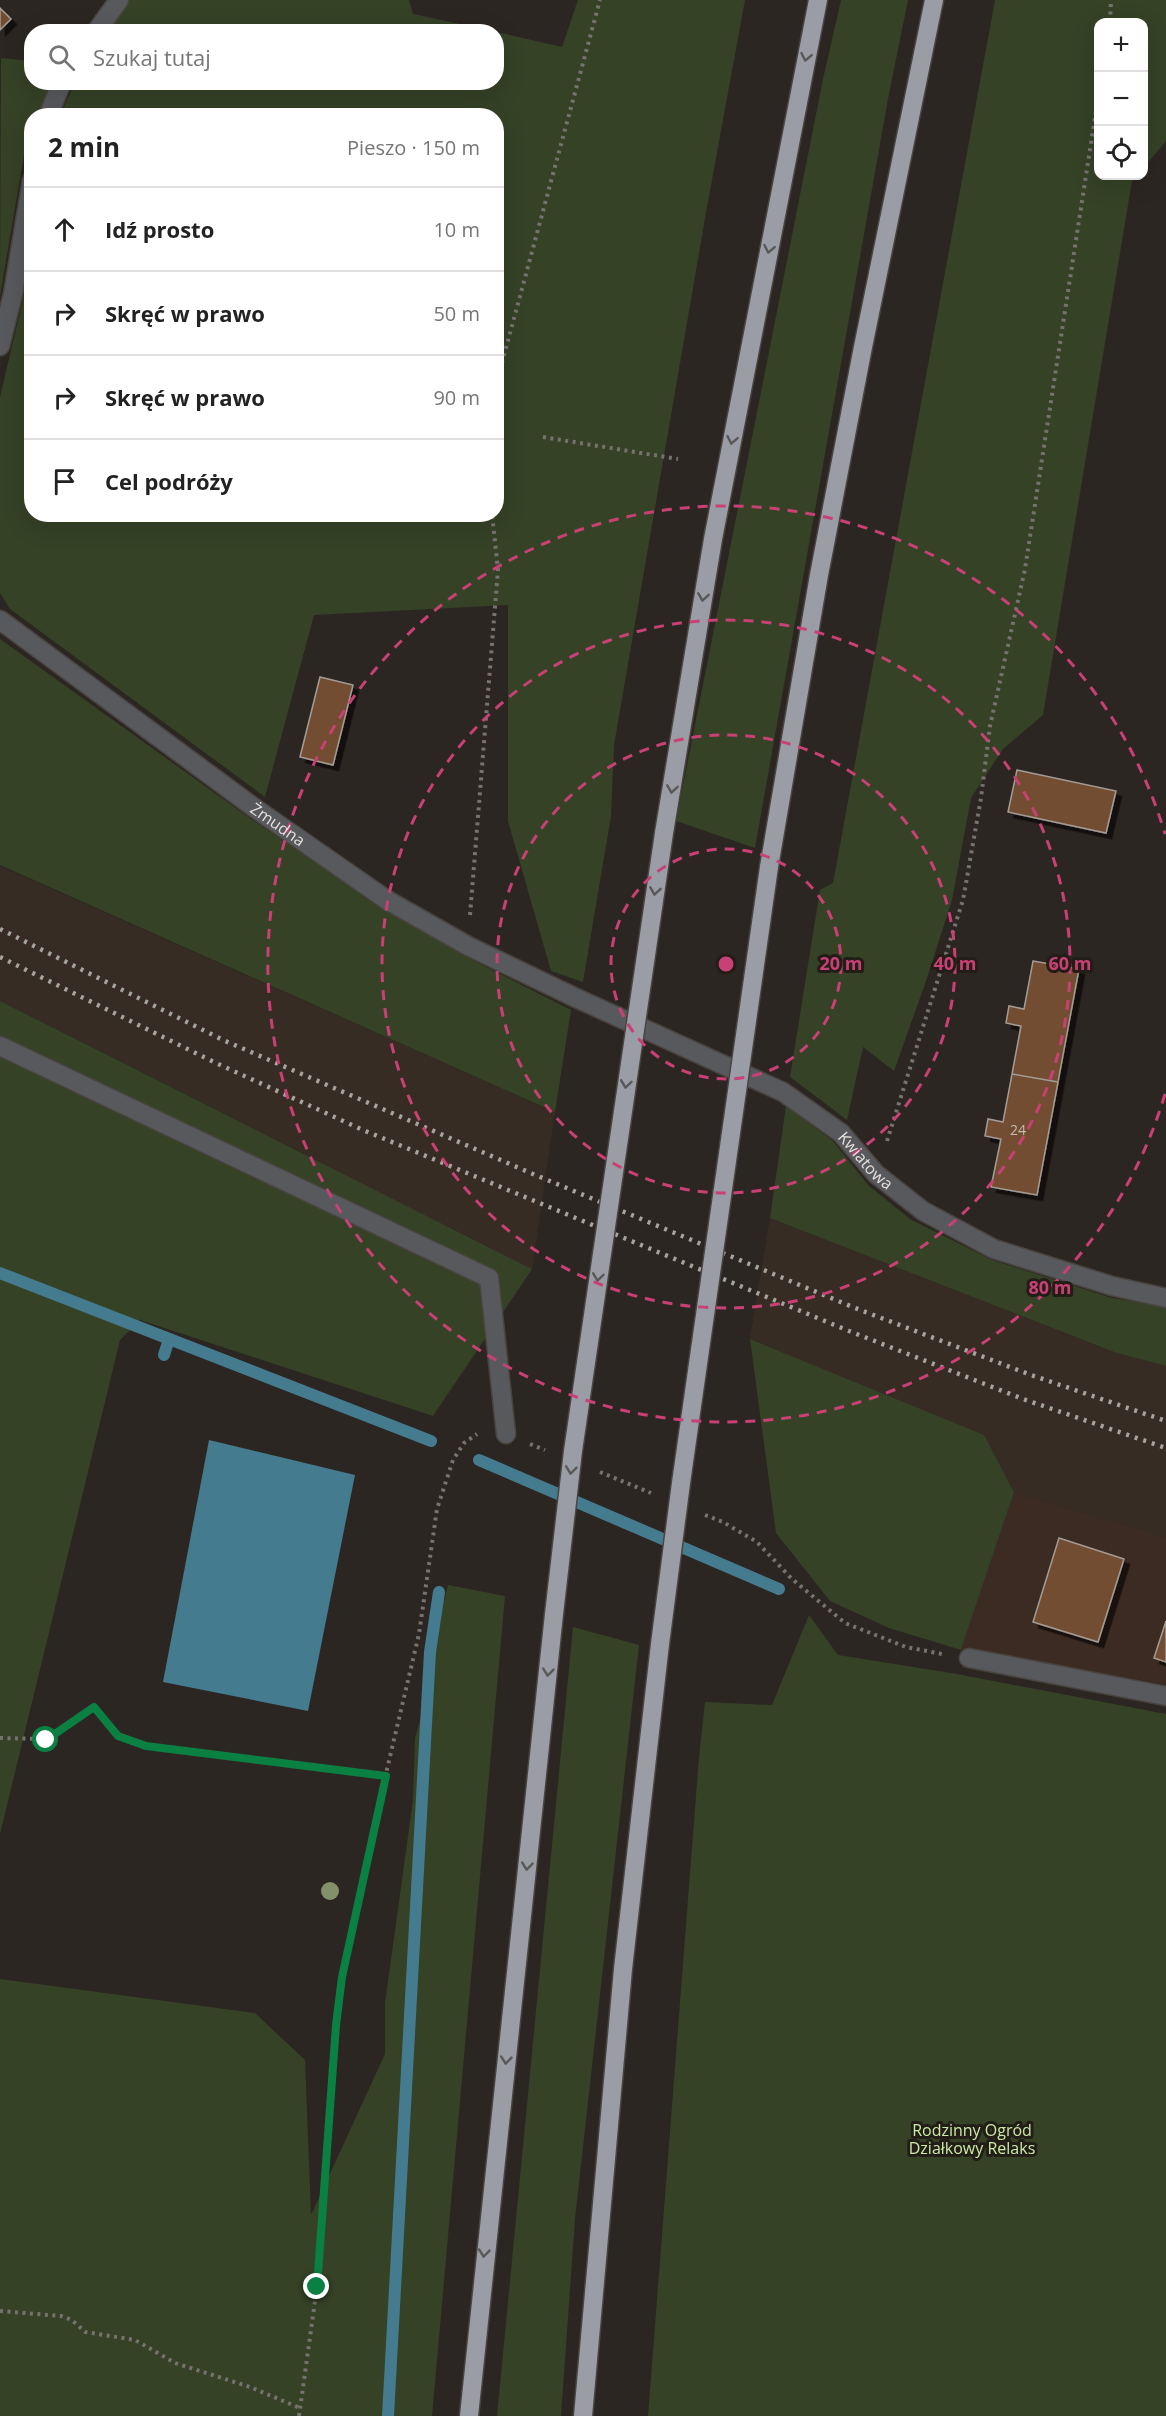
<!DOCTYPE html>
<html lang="pl">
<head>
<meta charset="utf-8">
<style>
	body { margin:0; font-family:"Open Sans",sans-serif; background:#f2f2f2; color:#222 }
	.controls { position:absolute; right:18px; top:18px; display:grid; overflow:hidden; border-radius:12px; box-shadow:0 6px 24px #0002 }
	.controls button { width:54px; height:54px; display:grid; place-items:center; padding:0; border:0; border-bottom:2px solid #e0e0e0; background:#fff; color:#222; font:30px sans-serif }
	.stop { position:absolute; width:18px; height:18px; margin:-14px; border:4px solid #0b8043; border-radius:50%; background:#fff }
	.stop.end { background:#0b8043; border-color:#fff; box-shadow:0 2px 6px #0008 }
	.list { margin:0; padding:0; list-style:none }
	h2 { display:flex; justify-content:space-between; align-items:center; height:78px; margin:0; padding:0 24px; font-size:26px }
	h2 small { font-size:20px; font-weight:400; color:#767676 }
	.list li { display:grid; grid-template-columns:39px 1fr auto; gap:18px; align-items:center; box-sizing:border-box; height:84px; padding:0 24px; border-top:2px solid #e0e0e0 }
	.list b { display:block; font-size:22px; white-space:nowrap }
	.list em { font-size:20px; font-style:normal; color:#767676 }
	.icon { flex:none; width:33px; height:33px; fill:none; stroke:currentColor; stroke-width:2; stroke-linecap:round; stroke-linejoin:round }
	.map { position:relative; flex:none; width:1166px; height:2416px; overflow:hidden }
	.search { position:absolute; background:#fff; box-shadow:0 6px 24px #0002; left:24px; top:24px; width:480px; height:66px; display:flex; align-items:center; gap:15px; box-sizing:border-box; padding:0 21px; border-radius:24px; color:#767676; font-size:22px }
	.panel { position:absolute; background:#fff; box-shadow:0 6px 24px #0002; left:24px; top:108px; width:480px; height:414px; border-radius:24px }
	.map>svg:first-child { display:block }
</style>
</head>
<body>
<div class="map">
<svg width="1166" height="2416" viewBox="0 0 1166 2416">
	<defs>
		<filter id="shadow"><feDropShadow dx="5.5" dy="5.5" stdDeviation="0" flood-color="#0009"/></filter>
	</defs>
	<rect width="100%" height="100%" fill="#2c2622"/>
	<path fill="#3c2b22" d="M1014,1492L1166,1537V1684L961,1650Z"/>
	<path fill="#372c23" d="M0,866L555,1112L532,1269L0,1001Z
		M770,1218L1114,1352L1166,1366V1537L1014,1492L983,1435L750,1339Z"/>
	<path fill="#354226" d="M130,0H409L413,14L493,31L108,32Z
		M578,0H745L707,207L614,745L611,816L583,982L551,971L508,821V605L314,615L265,797L10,609L0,593V397L24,295L31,251L32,514H496V116L60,115L75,83L496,82L497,32L562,47Z
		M841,0H908L888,99L755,848L676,821L823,79Z
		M995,0H1166V141L1144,167V22H1098V176H1137L1132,181L1043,715L1003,749L971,798L952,900L926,981L894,1071L863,1047L847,1120L790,1077L820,890L833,883Z
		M1,58L31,61L32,82L53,83L38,115L32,116L31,133L24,155L0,296Z
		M0,639L251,819L381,907L461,954L571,1010L555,1112L0,865Z
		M0,1001L532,1269L433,1416L140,1320L120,1340L0,1834Z
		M786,1106L833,1141L868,1185L910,1219L992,1260L1112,1298L1166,1307V1366L1114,1352L770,1218Z
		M750,1339L984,1435L1014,1492L961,1650L889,1628L830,1601L776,1533Z
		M448,1585L505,1596L432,2416H0V1979L255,2013L305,2060L311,2215L385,2054V2003L413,1800L415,1738L432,1676L437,1630Z
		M809,1615L838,1655L957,1674L1166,1714V2416H648L699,1757L705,1702L772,1705Z
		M573,1627L639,1645L575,2219L561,2416H497Z"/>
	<path fill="#447b8e" d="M209,1440L355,1475L308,1711L163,1682Z"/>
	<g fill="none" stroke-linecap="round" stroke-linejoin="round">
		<path stroke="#447b8e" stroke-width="12" d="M0,1273L431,1441
			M164,1355L169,1339
			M479,1460L779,1589
			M388,2416L430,1652L439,1592"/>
	</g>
	<path fill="#724d30" stroke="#a39b95" stroke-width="1.5" filter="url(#shadow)" d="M0,8L11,19L0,30Z
		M320,677L353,685L333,765L300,757Z
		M1017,770L1116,791L1106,833L1008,812Z
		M1033,961L1079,969L1058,1082L1012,1074L1021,1026L1006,1023L1009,1006L1024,1009Z
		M1012,1074L1058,1082L1037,1195L991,1187L1001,1139L985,1136L988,1119L1003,1122Z
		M1059,1538L1124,1559L1098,1642L1033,1622Z
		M1166,1621V1662L1154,1658Z"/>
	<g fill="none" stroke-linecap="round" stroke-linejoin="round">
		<defs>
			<g id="minor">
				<path d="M96,32L119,0"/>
				<path d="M48,116L62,82"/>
				<path d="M0,346L13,294L32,180"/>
				<path id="s1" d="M0,620L256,809L387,900L468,946L574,997L783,1092L841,1133L876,1174L923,1211L994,1249L1112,1286L1166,1298"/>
				<path d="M0,1046L489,1278L506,1434"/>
				<path d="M969,1658L1166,1696"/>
			</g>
			<path id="highway" d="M664,833L713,539L818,0
				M769,867L819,575L863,347L934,0
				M469,2416L554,1614
				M583,2416L623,1969L660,1644"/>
		</defs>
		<use href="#minor" stroke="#4a4440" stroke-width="21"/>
		<use href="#highway" stroke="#4a4440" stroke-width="21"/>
		<path stroke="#78726f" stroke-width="4" stroke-dasharray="3 4.5" stroke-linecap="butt" d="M1110,22L1111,0
			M496,385L600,0
			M543,437L678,459
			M470,915L498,570L492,514
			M887,1141L963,900L981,798L990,726L1025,569L1098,98
			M530,1444L545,1450
			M600,1472L651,1493
			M705,1515L723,1522L757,1542L792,1579L845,1623L906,1647L942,1654
			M0,1738L46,1739L94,1707L119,1736L145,1746L386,1776
			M0,2311L61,2316L72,2320L85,2332L135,2340L175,2363L250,2387L300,2408
			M299,2416L317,2287L336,2025L342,1977L379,1803L419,1634L437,1509L453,1460L464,1443L477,1434"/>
		<use href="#minor" stroke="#58595c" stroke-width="18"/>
		<use href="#highway" stroke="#9a9da5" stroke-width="18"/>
		<path stroke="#a7a39f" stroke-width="4.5" stroke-dasharray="3 6" stroke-linecap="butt" d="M0,929L223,1040L533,1174L855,1308L1031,1375L1166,1421
			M0,957L216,1063L363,1130L849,1331L1023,1399L1166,1448"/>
		<defs>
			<path id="highway-bridge" d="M554,1614L573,1451L664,833
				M660,1644L681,1483L769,867"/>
		</defs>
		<use href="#highway-bridge" stroke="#4a4440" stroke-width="21" stroke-linecap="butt"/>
		<use href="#highway-bridge" stroke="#9a9da5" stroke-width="18"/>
	</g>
	<circle fill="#83916a" cx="330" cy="1891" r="9"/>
	<defs><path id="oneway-chevron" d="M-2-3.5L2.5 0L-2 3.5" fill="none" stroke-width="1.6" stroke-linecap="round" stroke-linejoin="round" transform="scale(1.5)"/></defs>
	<g stroke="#595757">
		<use href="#oneway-chevron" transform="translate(806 57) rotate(101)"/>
		<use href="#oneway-chevron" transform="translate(769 249) rotate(101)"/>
		<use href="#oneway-chevron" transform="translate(732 440) rotate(101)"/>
		<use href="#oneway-chevron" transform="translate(703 597) rotate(99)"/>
		<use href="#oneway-chevron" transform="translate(672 789) rotate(99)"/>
		<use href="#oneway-chevron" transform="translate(655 891) rotate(99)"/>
		<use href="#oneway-chevron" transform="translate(626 1084) rotate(98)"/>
		<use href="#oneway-chevron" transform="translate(598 1277) rotate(98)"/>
		<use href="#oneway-chevron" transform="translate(571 1470) rotate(97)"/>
		<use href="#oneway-chevron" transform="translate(548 1672) rotate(96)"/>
		<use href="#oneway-chevron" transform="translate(527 1866) rotate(96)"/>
		<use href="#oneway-chevron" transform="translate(506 2060) rotate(96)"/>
		<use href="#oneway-chevron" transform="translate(484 2253) rotate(96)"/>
	</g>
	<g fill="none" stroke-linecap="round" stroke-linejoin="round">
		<path stroke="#0b8043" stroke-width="8" d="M46,1740L94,1707L118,1736L146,1746L386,1776L342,1977L336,2025L317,2287"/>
	</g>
	<g fill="none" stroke="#c94075" stroke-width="3" stroke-dasharray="10 8">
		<circle cx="726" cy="964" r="115"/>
		<circle cx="726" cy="964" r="229"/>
		<circle cx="726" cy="964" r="344"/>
		<path d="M1165 1094A458 458 0 1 1 1165 834"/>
	</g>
	<g text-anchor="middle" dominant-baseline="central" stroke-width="6" stroke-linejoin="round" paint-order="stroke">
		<g font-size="14" fill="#c8bcb2">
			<text x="1018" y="1129">24</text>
		</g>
		<g font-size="16" fill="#e5e1de" stroke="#231d18">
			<text stroke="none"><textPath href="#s1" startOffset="345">Żmudna</textPath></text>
			<text stroke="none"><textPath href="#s1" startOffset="1026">Kwiatowa</textPath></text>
		</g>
		<g font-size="16" fill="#cae9a5" stroke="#231d18">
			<text x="972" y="2130">Rodzinny Ogród<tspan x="972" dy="18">Działkowy Relaks</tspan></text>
		</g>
	</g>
	<circle cx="726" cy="964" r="9" fill="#c94075" stroke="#231d18" stroke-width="3"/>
	<g font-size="18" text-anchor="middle" font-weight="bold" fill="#c94075" stroke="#231d18" stroke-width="6" stroke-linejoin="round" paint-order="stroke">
		<text x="841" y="970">20 m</text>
		<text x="955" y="970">40 m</text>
		<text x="1070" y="970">60 m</text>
		<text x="1050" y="1294">80 m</text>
	</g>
</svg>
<div class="controls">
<button>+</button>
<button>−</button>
<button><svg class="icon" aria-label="locate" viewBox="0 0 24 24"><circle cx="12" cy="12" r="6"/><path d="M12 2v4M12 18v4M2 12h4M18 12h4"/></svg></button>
</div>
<div class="stop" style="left:46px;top:1740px"></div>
<div class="stop end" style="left:317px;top:2287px"></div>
<div class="search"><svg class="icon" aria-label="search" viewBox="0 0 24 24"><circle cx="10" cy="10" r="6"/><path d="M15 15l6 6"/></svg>Szukaj tutaj</div>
<section class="panel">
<h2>2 min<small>Pieszo · 150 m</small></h2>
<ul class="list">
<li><svg class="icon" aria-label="ahead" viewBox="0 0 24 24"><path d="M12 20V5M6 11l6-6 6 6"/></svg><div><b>Idź prosto</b></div><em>10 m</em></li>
<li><svg class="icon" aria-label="right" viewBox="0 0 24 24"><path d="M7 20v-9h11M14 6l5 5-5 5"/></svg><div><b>Skręć w prawo</b></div><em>50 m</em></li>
<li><svg class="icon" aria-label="right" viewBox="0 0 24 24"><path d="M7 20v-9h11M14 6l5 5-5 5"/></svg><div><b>Skręć w prawo</b></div><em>90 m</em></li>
<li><svg class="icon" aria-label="arrive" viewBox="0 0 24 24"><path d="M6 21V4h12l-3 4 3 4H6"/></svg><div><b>Cel podróży</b></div></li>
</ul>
</section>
</div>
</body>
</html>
